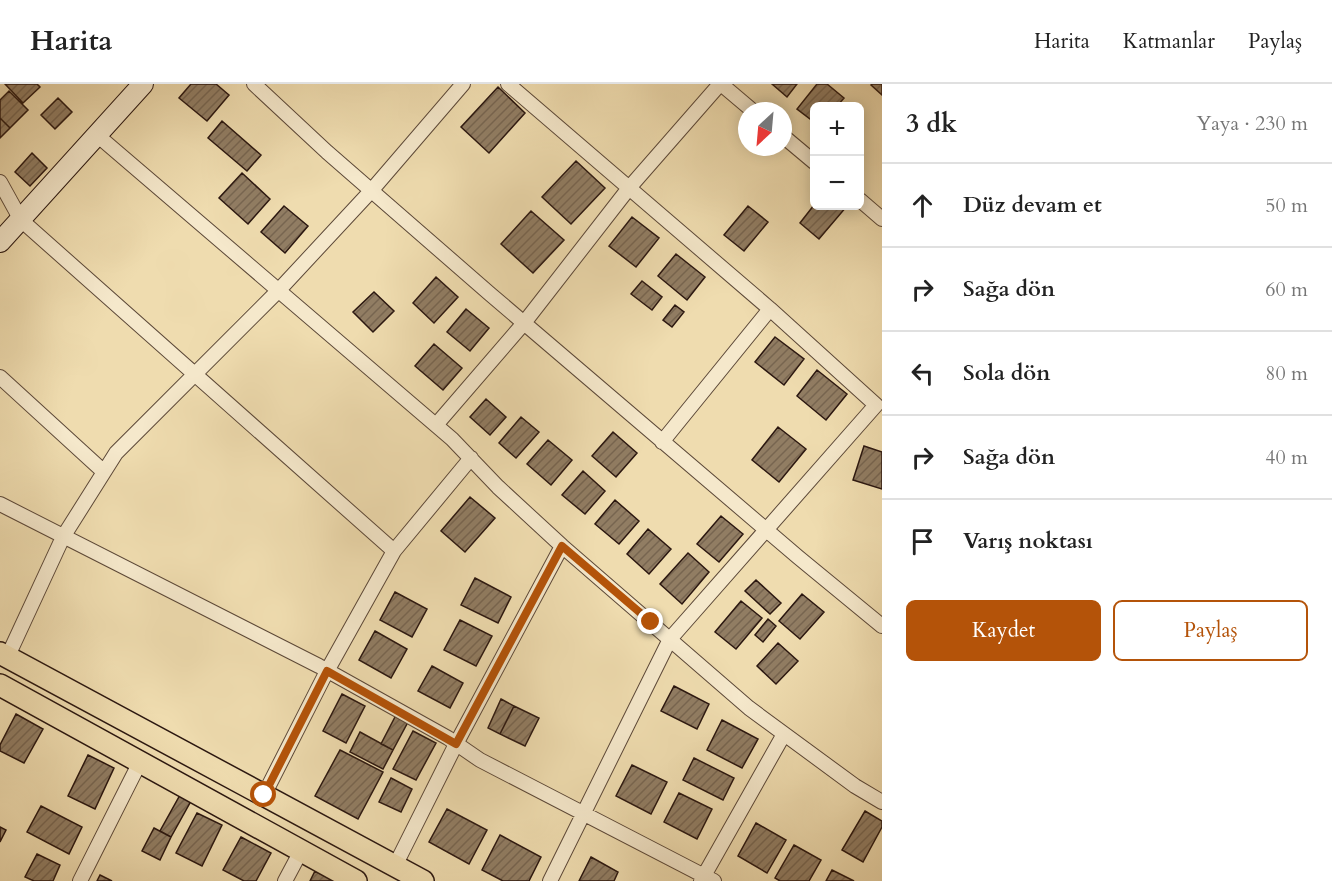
<!DOCTYPE html>
<html lang="tr">
<head>
<meta charset="utf-8">
<style>
	body { margin:0; font-family:Cardo,serif; background:#f2f2f2; color:#222 }
	.controls { position:absolute; right:18px; top:18px; display:grid; overflow:hidden; border-radius:9px; box-shadow:0 3px 15px #0003 }
	.controls button { width:54px; height:54px; display:grid; place-items:center; padding:0; border:0; border-bottom:2px solid #e0e0e0; background:#fff; color:#222; font:30px sans-serif }
	.compass { position:absolute; left:738px; top:18px; width:54px; height:54px; border-radius:50%; background:#fff; box-shadow:0 3px 15px #0003; rotate:206deg }
	.stop { position:absolute; width:18px; height:18px; margin:-14px; border:4px solid #b45309; border-radius:50%; background:#fff }
	.stop.end { background:#b45309; border-color:#fff; box-shadow:0 2px 6px #0008 }
	.list { margin:0; padding:0; list-style:none }
	h2 { display:flex; justify-content:space-between; align-items:center; height:78px; margin:0; padding:0 24px; font-size:26px }
	h2 small { font-size:20px; font-weight:400; color:#767676 }
	.list li { display:grid; grid-template-columns:39px 1fr auto; gap:18px; align-items:center; box-sizing:border-box; height:84px; padding:0 24px; border-top:2px solid #e0e0e0 }
	.list b { display:block; font-size:22px; white-space:nowrap }
	.list em { font-size:20px; font-style:normal; color:#767676 }
	.actions { display:flex; gap:12px; padding:18px 24px }
	.actions a { flex:1; padding:14px 0; border:2px solid #b45309; border-radius:9px; text-align:center; font-size:21px; color:#b45309 }
	.actions .main { background:#b45309; color:#fff }
	.icon { flex:none; width:33px; height:33px; fill:none; stroke:currentColor; stroke-width:2; stroke-linecap:round; stroke-linejoin:round }
	.map { position:relative; flex:none; width:882px; height:797px; overflow:hidden }
	header { display:flex; align-items:center; gap:36px; box-sizing:border-box; height:84px; padding:0 30px; background:#fff; border-bottom:2px solid #e0e0e0 }
	header strong { font-size:28px }
	nav { display:flex; gap:33px; margin-inline-start:auto; font-size:21px }
	main { display:flex }
	aside { flex:1; background:#fff }
	.map>svg:first-child { display:block }
</style>
</head>
<body>
<header>
<strong>Harita</strong>
<nav><a>Harita</a><a>Katmanlar</a><a>Paylaş</a></nav>
</header>
<main>
<div class="map">
<svg width="882" height="797" viewBox="0 0 882 797">
	<defs>
		<pattern id="building-hatch" width="6" height="6" patternUnits="userSpaceOnUse" patternTransform="scale(1.5)"><rect width="6" height="6" fill="#917d63"/><path d="M-1 1l2-2M0 6l6-6M5 7l2-2" fill="none" stroke="#776550"/></pattern>
	</defs>
	<rect width="100%" height="100%" fill="#efdcaf"/>
	<filter id="stains"><feTurbulence type="fractalNoise" baseFrequency=".00333" numOctaves="4"/><feColorMatrix values="0 0 0 0 .2 0 0 0 0 .09 0 0 0 0 .02 0 0 0 .5 -.17"/></filter>
	<radialGradient id="worn" r=".72"><stop offset=".6" stop-color="#630" stop-opacity="0"/><stop offset="1" stop-color="#630" stop-opacity=".3"/></radialGradient>
	<path fill="url(#building-hatch)" stroke="#2b1710" stroke-width="1.5" d="M5,0H37L40,3L23,19Z
		M191,0H216L229,11L207,37L179,14Z
		M772,0H797L787,13Z
		M817,0H827L844,14L837,22H814V38L797,25Z
		M872,0H882V11L871,1Z
		M498,3L525,29L489,69L461,43Z
		M9,7L28,26L10,44L0,34V16Z
		M58,14L72,28L55,45L41,31Z
		M0,34L10,44L0,54Z
		M222,37L261,71L247,87L208,54Z
		M32,69L47,84L30,102L15,88Z
		M576,77L605,104L571,140L542,113Z
		M242,89L270,115L248,140L219,114Z
		M814,121L847,122L819,155L800,139Z
		M284,122L308,142L285,169L261,148Z
		M748,122L768,138L744,167L724,151Z
		M531,127L564,156L533,189L501,160Z
		M632,133L659,154L636,183L609,162Z
		M676,170L705,193L687,216L658,192Z
		M436,193L458,213L434,239L413,219Z
		M642,197L662,213L652,226L631,210Z
		M374,208L394,227L373,248L353,228Z
		M675,221L684,228L672,243L663,236Z
		M466,225L489,244L470,267L447,248Z
		M775,253L804,275L784,301L755,278Z
		M434,260L462,284L443,306L415,282Z
		M817,286L847,310L826,336L797,312Z
		M486,315L506,333L490,351L470,333Z
		M521,333L539,348L516,374L499,359Z
		M778,343L806,365L779,398L752,376Z
		M613,348L637,369L616,393L592,372Z
		M548,356L572,376L551,401L527,380Z
		M864,362L882,368V405L853,396Z
		M583,387L605,407L585,430L562,411Z
		M470,413L495,434L465,468L441,447Z
		M615,416L639,437L619,460L595,440Z
		M721,432L743,450L719,478L697,460Z
		M648,445L671,465L649,490L627,470Z
		M688,469L709,488L682,520L660,500Z
		M475,494L511,513L498,539L461,521Z
		M756,496L781,519L770,530L745,507Z
		M395,508L427,525L412,553L380,536Z
		M802,510L824,528L800,555L779,537Z
		M741,517L762,534L736,565L715,548Z
		M768,535L776,542L763,558L755,551Z
		M460,536L492,552L476,582L444,566Z
		M375,547L407,565L391,594L359,576Z
		M778,559L798,577L776,600L757,582Z
		M432,582L463,599L450,624L418,607Z
		M674,602L709,620L697,645L661,627Z
		M342,610L365,622L346,659L323,647Z
		M501,615L514,622L500,650L488,644Z
		M514,622L539,634L525,662L500,650Z
		M16,630L43,645L24,679L0,667V661Z
		M396,631L408,638L393,666L381,660Z
		M722,636L758,655L742,684L707,666Z
		M413,647L436,659L416,696L393,685Z
		M360,648L393,666L383,685L350,668Z
		M340,666L383,688L358,735L315,712Z
		M88,671L114,684L95,725L68,712Z
		M694,674L734,694L723,716L683,696Z
		M632,681L667,698L651,730L616,712Z
		M391,694L412,705L401,728L379,718Z
		M679,709L712,725L697,755L664,738Z
		M180,711L191,717L171,753L160,747Z
		M41,722L82,743L69,770L27,748Z
		M447,725L487,746L469,780L429,758Z
		M865,727L882,737V743L863,778L842,766Z
		M197,729L222,741L202,782L176,769Z
		M756,739L786,756L767,789L738,772Z
		M0,743L6,746L0,758Z
		M154,744L171,753L160,776L142,767Z
		M500,751L541,773L529,797H503L482,786Z
		M241,753L271,769L256,797H244L223,786Z
		M794,761L821,776L809,797H780L775,794Z
		M37,770L60,781L53,797H34L25,793Z
		M591,773L618,788L614,797H579Z
		M832,786L854,797H826Z
		M315,787L335,797H310Z
		M100,791L112,797H97Z"/>
	<g fill="none" stroke-linecap="round" stroke-linejoin="round">
		<defs>
			<path id="street" d="M254,0L327,68L490,210L798,473L882,542
				M508,0L770,225L876,321L670,555L550,797
				M721,0L753,27
				M97,51L452,355L498,403L562,462L749,624L855,702L882,718
				M783,52L814,78
				M0,98L21,136L394,467
				M860,116L882,135
				M0,293L104,388
				M436,341L524,239L629,104L720,0
				M662,358L770,225
				M0,420L319,582L448,654L480,676L714,797
				M7,574L63,453L116,369L279,206L371,107L463,0
				M264,711L327,587L394,467L471,374
				M395,782L456,660L562,462
				M80,797L140,678
				M285,797L301,767
				M701,797L784,650"/>
			<path id="secondary" d="M0,158L143,0"/>
			<path id="primary" d="M0,569L423,797
				M0,601L356,797"/>
		</defs>
		<use href="#street" stroke="#5c4838" stroke-width="16"/>
		<use href="#secondary" stroke="#2b1710" stroke-width="22"/>
		<use href="#primary" stroke="#2b1710" stroke-width="24"/>
		<use href="#street" stroke="#f5e8cb" stroke-width="14"/>
		<use href="#secondary" stroke="#f5e8cb" stroke-width="20"/>
		<use href="#primary" stroke="#efdcaf" stroke-width="21"/>
	</g>
	<g fill="none" stroke-linecap="round" stroke-linejoin="round">
		<path stroke="#b45309" stroke-width="8" d="M264,711L327,587L456,660L562,462L651,538"/>
	</g>
	<rect width="100%" height="100%" filter="url(#stains)"/>
	<rect width="100%" height="100%" fill="url(#worn)"/>
</svg>
<div class="controls">
<button>+</button>
<button>−</button>
</div>
<svg class="compass" viewBox="-18 -18 36 36"><path d="M0-13l5 13h-10z" fill="#e53935"/><path d="M0 13l5-13h-10z" fill="#767676"/></svg>
<div class="stop" style="left:264px;top:711px"></div>
<div class="stop end" style="left:651px;top:538px"></div>
</div>
<aside>
<h2>3 dk<small>Yaya · 230 m</small></h2>
<ul class="list">
<li><svg class="icon" aria-label="ahead" viewBox="0 0 24 24"><path d="M12 20V5M6 11l6-6 6 6"/></svg><div><b>Düz devam et</b></div><em>50 m</em></li>
<li><svg class="icon" aria-label="right" viewBox="0 0 24 24"><path d="M7 20v-9h11M14 6l5 5-5 5"/></svg><div><b>Sağa dön</b></div><em>60 m</em></li>
<li><svg class="icon" aria-label="left" viewBox="0 0 24 24"><path d="M17 20v-9H6M10 6l-5 5 5 5"/></svg><div><b>Sola dön</b></div><em>80 m</em></li>
<li><svg class="icon" aria-label="right" viewBox="0 0 24 24"><path d="M7 20v-9h11M14 6l5 5-5 5"/></svg><div><b>Sağa dön</b></div><em>40 m</em></li>
<li><svg class="icon" aria-label="arrive" viewBox="0 0 24 24"><path d="M6 21V4h12l-3 4 3 4H6"/></svg><div><b>Varış noktası</b></div></li>
</ul>
<div class="actions"><a class="main">Kaydet</a><a>Paylaş</a></div>
</aside>
</main>
</body>
</html>
